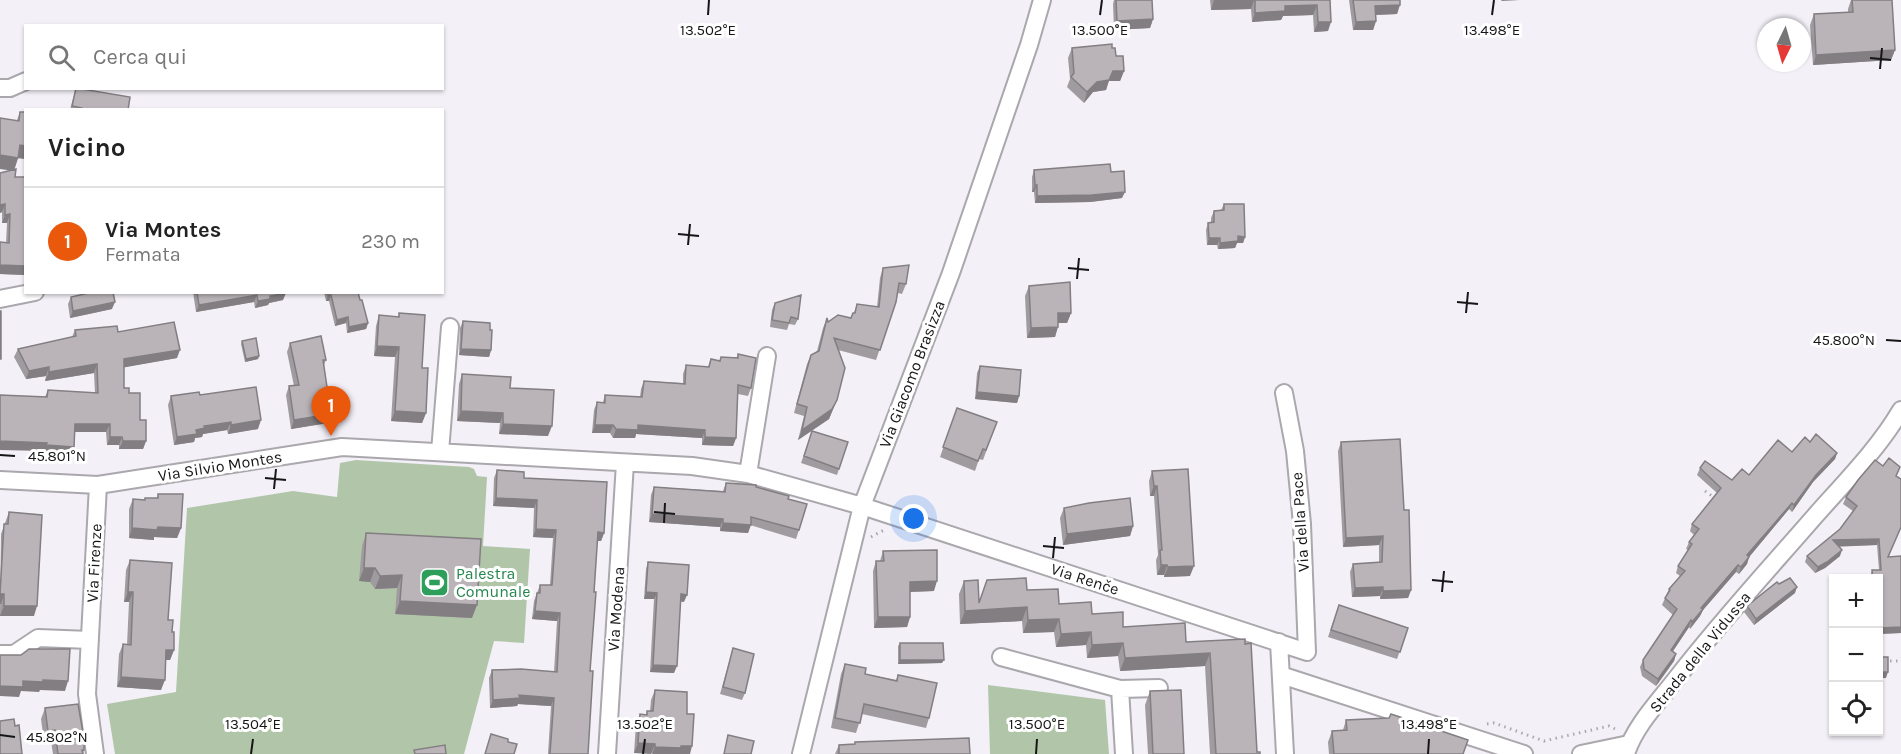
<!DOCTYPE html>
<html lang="it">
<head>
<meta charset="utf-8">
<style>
	body { margin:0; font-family:Karla,sans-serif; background:#f6f6f6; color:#222 }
	.controls { position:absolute; right:18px; bottom:18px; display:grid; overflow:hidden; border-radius:0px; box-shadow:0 2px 4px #0004 }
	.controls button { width:54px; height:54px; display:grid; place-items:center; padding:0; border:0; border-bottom:2px solid #e0e0e0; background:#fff; color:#222; font:30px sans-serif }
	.compass { position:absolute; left:1757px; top:18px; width:54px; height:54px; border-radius:50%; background:#fff; box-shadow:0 2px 4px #0004; rotate:185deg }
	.you { position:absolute; left:914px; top:519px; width:21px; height:21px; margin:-15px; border:4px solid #fff; border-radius:50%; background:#1a73e8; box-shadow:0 0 0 9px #1a73e833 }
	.badge { display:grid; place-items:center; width:39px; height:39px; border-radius:50%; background:#ea580c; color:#fff; font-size:20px; font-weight:700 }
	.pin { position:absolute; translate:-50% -50px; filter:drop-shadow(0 2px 3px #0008) }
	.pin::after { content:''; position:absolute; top:32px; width:21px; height:18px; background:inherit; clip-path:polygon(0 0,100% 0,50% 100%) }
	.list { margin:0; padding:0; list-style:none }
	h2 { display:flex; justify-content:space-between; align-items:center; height:78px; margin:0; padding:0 24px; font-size:26px }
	h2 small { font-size:20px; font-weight:400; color:#767676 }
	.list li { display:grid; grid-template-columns:39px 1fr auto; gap:18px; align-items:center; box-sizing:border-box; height:108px; padding:0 24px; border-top:2px solid #e0e0e0 }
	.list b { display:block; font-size:22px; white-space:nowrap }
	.list p { margin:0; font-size:20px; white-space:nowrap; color:#767676 }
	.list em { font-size:20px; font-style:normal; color:#767676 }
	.icon { flex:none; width:33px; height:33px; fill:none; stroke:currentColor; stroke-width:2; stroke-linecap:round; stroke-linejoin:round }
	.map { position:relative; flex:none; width:1901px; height:754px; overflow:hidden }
	.search { position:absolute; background:#fff; box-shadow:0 2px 4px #0004; left:24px; top:24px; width:420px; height:66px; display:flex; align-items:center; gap:15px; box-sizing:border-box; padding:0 21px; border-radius:0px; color:#767676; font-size:22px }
	.panel { position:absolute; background:#fff; box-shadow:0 2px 4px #0004; left:24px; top:108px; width:420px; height:186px; border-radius:0px }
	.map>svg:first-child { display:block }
</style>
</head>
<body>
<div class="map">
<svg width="1901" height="754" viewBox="0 0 1901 754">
	<rect width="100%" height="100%" fill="#f3f0f7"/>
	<path fill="#b1c6a9" d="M356,460L469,467L474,469L477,476L487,477L483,546L530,549L524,643L494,641L464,754H115L107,704L176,692L187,508L293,491L337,497L340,463Z
		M988,685L1105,700L1109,754H990Z"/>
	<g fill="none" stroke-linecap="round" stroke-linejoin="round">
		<defs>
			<path id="minor" d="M0,88H10L26,81
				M0,299L35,292
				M440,452L450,327
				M748,474L767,356
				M0,480L98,485L342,447L692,466L748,474L862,506L1307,652L1302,524L1295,451L1284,393
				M1279,642L1285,754
				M0,654H14L38,638L90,640
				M1001,657L1120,689L1124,754
				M1281,675L1524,754
				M1120,689L1159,688
				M95,754L87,694L98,485
				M607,754L625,463
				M801,754L862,506L951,273L1029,45L1042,0
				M1581,754L1629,744
				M1626,754C1634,727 1659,701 1676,679C1720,622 1768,570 1815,516C1845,482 1878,449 1901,410"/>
		</defs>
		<use href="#minor" stroke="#aaa7ad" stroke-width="20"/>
		<path stroke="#aaa7ad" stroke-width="3" stroke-dasharray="1.5 4.5" stroke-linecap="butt" d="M1705,491L1716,499
			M871,537L884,530
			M1878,661H1898L1901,658
			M1487,724L1494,723L1544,741L1609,726L1615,729"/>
		<use href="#minor" stroke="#fff" stroke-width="16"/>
	</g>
	<path fill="#a09b9e" d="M1114,0H1152L1153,19L1150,28L1114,30L1113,4Z
		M1210,0H1330L1328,31L1314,32L1313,15L1283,16L1281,20L1252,22L1251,9L1211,10Z
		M1349,0H1400L1397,14L1376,15V21L1373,30H1353Z
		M1851,0H1892L1895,50L1891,60L1813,65L1810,25L1814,14L1848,12V9Z
		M1072,48H1112L1124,71L1120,81H1109L1106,90L1093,92L1084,103L1067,87L1070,79L1068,58Z
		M76,88L128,110H70Z
		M20,112H26V159L18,158L14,169L15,177H26V275L0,274V242L6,243L7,223H2V212L0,213V173L10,170L17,120Z
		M1034,170L1111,172L1122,198L1090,202L1035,203L1034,192H1032V177Z
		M1224,204L1245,237L1243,243H1237L1235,248L1218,249L1217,245H1207L1206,230L1208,223H1211V218L1214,211L1221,210Z
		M883,268L906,284L902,294L898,293L896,302L876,360L838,350L837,400L833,409L829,419L798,440L804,416L794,413L807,364L811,355L817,351L823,328L827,318L828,322L851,318L854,313L857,304L877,307L880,278Z
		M1029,286L1071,313L1067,323H1058L1055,337L1027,338L1025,296Z
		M193,292H285L283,300L269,303L268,305L255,308L254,302L196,312Z
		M324,292H358L360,300L368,323L366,329L347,333L346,323L335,326L329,301H326Z
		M71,297L112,309L70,318L68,304Z
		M775,303L798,319L795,325L789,324L787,330L770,327L772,310Z
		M399,313L422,368L426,413L422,423L391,421L395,357L374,356L376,326L379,315L398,317Z
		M463,321L491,350L489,357L459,355L460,328Z
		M75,330L118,332L177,358L124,367V388L129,393L140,420L146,441L143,449H119V445H107L106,432H75L74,447L71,455L43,454L45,397L48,390L95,393L94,373L45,381L46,376L26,379L14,357L18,349L72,337Z
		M242,341L259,356L258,359L245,362L241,344Z
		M290,343L326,360L324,365L331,414L328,423L291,429L286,395L289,386H294L287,352Z
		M738,354L751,388L748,396L738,394L736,438L733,446L702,445V438L636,434L635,438H613L610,433H592L594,410L597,402H603L605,395L640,397L641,389L644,381L683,383V374L686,365L708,367L711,359L720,361L721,357H737Z
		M980,366L1019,396L1017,403L975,399L977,373Z
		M462,374L510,388L548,436L499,434L500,423L457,421L459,384Z
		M200,395L258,429L228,434L227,430L203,434L202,437L195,438L194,442L174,445L168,405L171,396Z
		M957,408L997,422L983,460L979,459L975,471L940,457Z
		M812,431L848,442L837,475L801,463Z
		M1341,442L1404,510L1411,590L1408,598L1380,599V596L1352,597L1350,572L1353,564L1379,562V545L1343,547L1338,451Z
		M1810,442L1837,453L1835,459L1813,482L1792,512L1789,509L1749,557L1747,564L1739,574L1736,572L1703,610L1700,616L1690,629L1689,627L1673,651L1676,654L1674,661L1656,686L1642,676L1640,667L1643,660L1673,615L1662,605L1669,589L1680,576L1676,573L1678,566L1688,550L1686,549L1689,542L1694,535L1690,531L1692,524L1717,493L1697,475L1700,468L1732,480L1749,475Z
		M497,470L524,478L604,533L601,541H597L590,671L588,754H548L551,706L518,704L517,706L490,708L489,678L492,670L554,672L557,621L532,619L534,601L540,585H550L553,538L533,537L534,508L493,506L494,478Z
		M1152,471L1190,576L1164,577V575H1157L1156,560L1158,555L1154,496H1150L1149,481Z
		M1897,477L1889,557L1901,556V633L1878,634V579H1870V577L1872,570H1879L1877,545L1839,546L1840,556L1825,568L1815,573L1805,562L1807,556L1840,529L1853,511L1843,504L1846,497Z
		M726,483L756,487L788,499L799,530L796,539L750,525L748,533L720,531V527L649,522L651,495L654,487L723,491Z
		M158,494L181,528L177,538L154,537V540L129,538V509L133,499L145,500L157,498Z
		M1064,508L1133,526L1130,536L1063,545L1060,518Z
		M9,512L34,616H0L1,534Z
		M366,533L472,618L395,614L397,588L375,589L370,582L359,581L362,546Z
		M883,551L934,591L910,592V617L907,627L874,628L873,571L876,561H880Z
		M130,560L168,620L172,632L174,650L170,660H166L161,690L117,687L119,654L123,644L127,645L129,602H124L126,570Z
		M648,562L684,602L681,601L674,673L650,672L654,599H644L646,569Z
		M964,581L979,603L1027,590L1059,604L1092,614L1123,627L1186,642L1245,639L1257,752L1260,754H1210L1205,666L1120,671L1118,656L1087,658L1086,645L1056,647L1054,632L1023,633L1022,621L960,624L959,594Z
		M1795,593L1754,625L1744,612L1747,606Z
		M1339,605L1408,628L1397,659L1328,637Z
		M900,643L942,663L898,664V646Z
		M733,648L745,693L742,700L720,694Z
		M845,664L865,674L896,680L898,675L929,718L926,728L862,714L856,733L831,728L841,674Z
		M655,690L690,754L634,753L636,724L640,714L646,715L647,711H650L651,700Z
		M1150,691L1184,754H1148L1145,705Z
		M45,708L84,750L83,754H53L51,741L44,742L41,719Z
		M1346,720L1463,754H1329L1328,742L1332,731L1343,730Z
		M855,742L970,754H835L839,745L854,744Z"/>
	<path fill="#827e81" d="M1214,0H1254L1251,9L1211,10Z
		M1502,0H1520L1501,1Z
		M1317,5L1313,15L1283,16L1281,20L1252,22L1255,13L1285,6Z
		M1400,5L1397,14L1372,15L1375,6Z
		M1153,19L1150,28L1114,30L1117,21Z
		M1376,21L1373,30H1353L1356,22Z
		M1318,22H1331L1328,31L1314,32Z
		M1895,50L1891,60L1813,65L1816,55Z
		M1113,71H1124L1120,81H1109Z
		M1109,80L1106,90L1093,92L1084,103L1087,92L1097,82Z
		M20,145L26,146V159L18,158L14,171L0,169V155Z
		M1035,185H1037L1034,192H1032Z
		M1125,192L1122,198L1090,202L1035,203L1037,196Z
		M5,204L2,212L0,213V205Z
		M10,214L7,223H2L5,215Z
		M1238,236L1245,237L1243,243H1237L1235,248L1218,249L1220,243Z
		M1209,238H1220L1217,245H1207Z
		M0,265L26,266V275L0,274Z
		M286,293L283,300L269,303L268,305L255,308L258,301L270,296Z
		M257,295L254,302L196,312L199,305Z
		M328,295H331L329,301H326Z
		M115,302L112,309L70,318L73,311Z
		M1058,313H1071L1067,323H1054Z
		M348,317L346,323L335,326L337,320Z
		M368,323L366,329L347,333L349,327Z
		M1058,327L1055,337L1027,338L1031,328Z
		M377,346L399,347L395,357L374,356Z
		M461,349L491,350L489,357L459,355Z
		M180,350L177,358L121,368L124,359Z
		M259,356L258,359L245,362L246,359Z
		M97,364L94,373L45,381L49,372Z
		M49,367L46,376L26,379L29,371Z
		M977,392L1019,396L1017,403L975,399Z
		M837,400L829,419L798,440L802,430Z
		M395,411L426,413L422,423L391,421Z
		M461,411L503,413L500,423L457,421Z
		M331,414L328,423L291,429L294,420Z
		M261,420L258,429L228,434L231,425Z
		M231,422L227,430L203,434L202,437L195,438L194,442L174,445L177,437L204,426Z
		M75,424H110L106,432H72Z
		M503,424L552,426L548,436L499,434Z
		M595,425H613L610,433H592Z
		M638,425L705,430L702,438L636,434L635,438H613L616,429Z
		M110,437H122L119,445H107Z
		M705,437L736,438L733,446L702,445Z
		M0,441L47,443L44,451L0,450Z
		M123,441H146L143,449H119Z
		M46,445L74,447L71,455L43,454Z
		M1837,453L1835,459L1813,482L1792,512L1794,505L1816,475Z
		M1154,486H1157L1154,496H1150Z
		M496,498L537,500L534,508L493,506Z
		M1792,503L1789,509L1745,562L1747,555Z
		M652,514L723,519L720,527L649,522Z
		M723,523L751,525L748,533L720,531Z
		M1133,526L1130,536L1063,545L1067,534Z
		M158,527L181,528L177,538L154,537V540L129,538L132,528Z
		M536,529L556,530L553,538L533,537Z
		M598,532L604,533L601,541H595Z
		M1383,536L1379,545L1343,547L1346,538Z
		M1879,539L1877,545L1831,547L1833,540Z
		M1842,550L1840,556L1825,568L1815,573L1818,567Z
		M1749,557L1747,564L1739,574L1741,567Z
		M1161,565H1167L1164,575H1157Z
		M1738,565L1736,572L1703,610L1700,616L1690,629L1692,622L1701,608Z
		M1194,566L1190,576L1164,577L1168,567Z
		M364,568H375L370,582L359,581Z
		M402,575L397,588L375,589L380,576Z
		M937,581L934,591L906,592L910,582Z
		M1383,587L1380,596L1352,597L1355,588Z
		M1797,587L1795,593L1754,625L1756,619Z
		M1411,590L1408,598L1380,599L1383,591Z
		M128,592H133L129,602H124Z
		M646,592L657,593L654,599H644Z
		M0,594H4L1,604H0Z
		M681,594L687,595L684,602L678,601Z
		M400,601L477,605L472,618L395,614Z
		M4,606H37L34,616H0Z
		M1027,607L1022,621L960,624L965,611Z
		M535,611L560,613L557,621L532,619Z
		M878,617H910L907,627L874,628Z
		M1059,619L1054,632L1023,633L1028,620Z
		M1691,620L1689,627L1669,657L1671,650Z
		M1901,627V633L1878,634V628Z
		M1091,632L1086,645L1056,647L1061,634Z
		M1123,643L1118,656L1087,658L1092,645Z
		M166,650H174L170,660H162Z
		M1210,653L1205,666L1120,671L1125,658Z
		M1676,654L1674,661L1656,686L1658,679Z
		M900,660H944L942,663L898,664Z
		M653,665L677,666L674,673L650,672Z
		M1878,672H1888L1886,678H1878Z
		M121,677L165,680L161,690L117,687Z
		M43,680L68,681L65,691L40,690L39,692L21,691L19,697L0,696V686L23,681Z
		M519,695L554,698L551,706L518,704L517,706L490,708L493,700Z
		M55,730L51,741L44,742L48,731Z
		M638,743L655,744L651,754L634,753Z
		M681,746H692L690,754H652L655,747Z"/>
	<path fill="#bab4b8" stroke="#827e81" stroke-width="1.5" d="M1116,0H1152L1153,19L1117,21Z
		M1255,0H1330L1331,22H1318L1317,5L1285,6V11L1255,13Z
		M1353,0H1400V5L1375,6L1376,21L1356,22Z
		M1852,0H1892L1895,50L1816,55L1814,14L1853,12Z
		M1112,44V48H1115L1116,56H1123L1124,71H1113L1109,80L1097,82L1087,92L1071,77L1074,73L1072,48Z
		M76,88L130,97L128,110H82V108L72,106Z
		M20,112H26V146L20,145L18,158L0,155V118L19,121Z
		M1110,164L1111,172L1124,171L1125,192L1092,195L1037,196V185H1035L1034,170Z
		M16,169L15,177H26V266L0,265V242L9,243L10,214L5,215V204L0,205V173Z
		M1224,204H1244L1245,237L1238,236V241L1220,243V238H1209L1208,223L1214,222V211L1224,210Z
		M909,265L906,284L899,283L896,302L880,350L834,338L845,368L837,400L832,409L802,430L807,407L797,404L811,355L819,351L827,318L828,322L838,315L851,318L853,313H855L857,304L879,307L883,268Z
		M1070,282L1071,313H1058V327L1031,328L1029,286Z
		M93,292H113L115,302L73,311L71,297Z
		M197,292H285L286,293L270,296V299L258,301L257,295L199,305Z
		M327,292H358L360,300H362L368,323L349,327L348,317L337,320L331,295H328Z
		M801,295L798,319L791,317L789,323L772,320L775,303Z
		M0,311H1V359H0Z
		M399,313L425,315L422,368H428L426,413L395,411L399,347L377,346L379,315L399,317Z
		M463,321L490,323V330H492L491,350L461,349Z
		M174,322L180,350L124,359V388H129V393H140V420H146V441H123L122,437H110V424H75L74,447L46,445L47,443L0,441V395L47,397L48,390L98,393L97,364L49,372V367L29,371L18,349L76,336L75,330L117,326L118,332Z
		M321,336L326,360H323L331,414L294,420L289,386L299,385L290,343Z
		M256,338L259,356L246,359L242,341Z
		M738,354L756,358L751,388L738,385L736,438L705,437V430L638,425V430L616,429L613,425H595L597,402L605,403V395L642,397L644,381L685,384L686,365L709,367L711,359L720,361L721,357L738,358Z
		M980,366L1021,370L1019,396L977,392Z
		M462,374L511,377L510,388L554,390L552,426L503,424V413L461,411Z
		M256,387L261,420L231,425V422L204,426L205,428L196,430L197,434L177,437L171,396L199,392L200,395Z
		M957,408L997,422L986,450L983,449L978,461L943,447Z
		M812,431L848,442L839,469L804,456Z
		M1816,434L1837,453L1816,475L1794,505L1792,503L1747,555L1749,557L1741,567L1738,565L1701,608L1703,609L1692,622L1691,620L1671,650L1676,654L1658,679L1644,669L1643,660L1677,609L1665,598L1670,590L1669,589L1685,571L1678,566L1692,544L1689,542L1699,529L1692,524L1721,488L1700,468L1705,461L1732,480L1742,469L1749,475L1778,440L1792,452L1805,437L1810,442Z
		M1400,439L1404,510H1409L1411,590L1383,591V587L1355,588L1353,564L1382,562L1383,536L1346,538L1341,442Z
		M1889,458L1900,467L1896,476L1901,479V527L1888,557L1901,556V627L1878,628V579H1873L1872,570H1881L1879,539L1833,540L1842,550L1827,562L1818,567L1807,556L1840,529L1857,506L1846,497L1858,480L1875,460L1883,466Z
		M1188,469L1194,566L1168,567L1167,565H1161L1160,550H1162L1157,486H1154L1152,471Z
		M497,470L524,472V478L607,482L604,533L598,532L594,592H596L590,671H593L588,754H550L554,698L519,695L520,698L493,700L492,670L521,669L557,672L560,613L535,611L537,593H540V585H552L556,530L536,529L537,500L496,498Z
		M726,483L756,485V487L789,496L788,499L807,504L799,530L751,517V525L723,523V519L652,514L654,487L725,492Z
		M158,494H183L181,528L158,527L157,530L132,528L133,499L145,500V498H158Z
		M1130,498L1133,526L1067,534L1064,508L1089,503Z
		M9,512L42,515L37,606H4V594H0L4,524H8Z
		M366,533L481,539L477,605L400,601L402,575L380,576L375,568H364Z
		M937,550V581L910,582V617H878L876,561H884L883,551Z
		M130,560L172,563L168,620H173L172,632H174V650H166L165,680L121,677L123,644L131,645L133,592H128Z
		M648,562L689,565L687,595L681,594L677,666L653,665L657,593L646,592Z
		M1026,578L1027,590L1058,589L1059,604L1091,602L1092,614L1123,612V627L1185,623L1186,642L1245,639V644L1251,643L1257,752H1260V754H1216L1210,653L1125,658L1123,643L1092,645L1091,632L1061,634L1059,619L1028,620L1027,607L965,611L964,581L978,580L979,603L987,580Z
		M1790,578L1797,587L1756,619L1747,606L1777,582L1779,584Z
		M1339,605L1408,628L1400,652L1331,630Z
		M900,643H943L944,660H900Z
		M733,648L754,654L745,693L723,687Z
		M29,649H70L68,681L43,680V682L23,681V687L0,686V655H21Z
		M1878,657H1888V672H1878Z
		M845,664L866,668L865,674L897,681L898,675L937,683L929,718L864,704L860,723L835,718Z
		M655,690L687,692V714H694L692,746H681V748L655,747V744L638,743L640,714L647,715V711H653Z
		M1181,690L1184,754H1153L1150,691Z
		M78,704L84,738V750H82L83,754H58L55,730L48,731L45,708Z
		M1391,714L1468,740L1463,754H1334L1332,731L1347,730L1346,720L1389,718Z
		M14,719L15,726L19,725L22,754H0V721Z
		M491,734L508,739V742L517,744L514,754H485Z
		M728,735L754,741L751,754H724Z
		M969,738L970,754H839V745L855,744V742Z
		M445,745L446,754H415L414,750Z"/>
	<path fill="none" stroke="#161517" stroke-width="2" d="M708,15L709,0M1100,15L1102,0M1492,15L1494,0M1870,58L1891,60M1880,69L1882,48M678,234L699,236M688,245L690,224M1068,268L1089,270M1077,279L1079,258M1457,302L1478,304M1466,313L1468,292M1886,340L1901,341M0,455L15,456M265,478L286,480M274,489L276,469M654,512L675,514M664,523L665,503M1043,546L1064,548M1053,558L1055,537M1432,580L1453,582M1442,592L1444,571M0,735L15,737M251,754L253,739M643,754L645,739M1036,754L1037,739M1428,754L1429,739"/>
	<defs>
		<symbol id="stadium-square" viewBox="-11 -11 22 22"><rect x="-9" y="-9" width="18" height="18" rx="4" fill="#2e9e5b" stroke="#fff"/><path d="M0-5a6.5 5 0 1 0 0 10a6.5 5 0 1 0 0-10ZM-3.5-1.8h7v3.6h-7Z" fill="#fff"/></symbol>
	</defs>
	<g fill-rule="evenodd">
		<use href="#stadium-square" x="418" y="566" width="33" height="33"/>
	</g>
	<g text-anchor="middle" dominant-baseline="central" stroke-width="6" stroke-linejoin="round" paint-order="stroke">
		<g font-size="16" fill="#161517" stroke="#fff">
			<text transform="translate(912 374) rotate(-69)">Via Giacomo Brasizza</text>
			<text transform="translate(220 466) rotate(-9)">Via Silvio Montes</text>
			<text transform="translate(1300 522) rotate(-94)">Via della Pace</text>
			<text transform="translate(94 563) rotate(-87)">Via Firenze</text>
			<text transform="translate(1085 579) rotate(18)">Via Renče</text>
			<text transform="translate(616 609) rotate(-86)">Via Modena</text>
			<text transform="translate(1700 652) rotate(-51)">Strada della Vidussa</text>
		</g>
		<g font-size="16" fill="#27864d" stroke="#fff" text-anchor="start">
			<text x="456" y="573">Palestra<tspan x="456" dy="18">Comunale</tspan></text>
		</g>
	</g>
	<g font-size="15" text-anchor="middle" fill="#161517" stroke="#fff" stroke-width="6" stroke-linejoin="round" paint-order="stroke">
		<text x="708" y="35">13.502°E</text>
		<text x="1100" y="35">13.500°E</text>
		<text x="1492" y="35">13.498°E</text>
		<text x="1844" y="345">45.800°N</text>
		<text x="57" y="461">45.801°N</text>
		<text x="253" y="729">13.504°E</text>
		<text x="645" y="729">13.502°E</text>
		<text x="1037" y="729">13.500°E</text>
		<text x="1429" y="729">13.498°E</text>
		<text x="57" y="742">45.802°N</text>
	</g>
</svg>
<div class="controls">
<button>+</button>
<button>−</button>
<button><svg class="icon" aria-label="locate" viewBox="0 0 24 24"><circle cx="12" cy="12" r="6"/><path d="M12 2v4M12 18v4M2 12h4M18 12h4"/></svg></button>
</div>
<svg class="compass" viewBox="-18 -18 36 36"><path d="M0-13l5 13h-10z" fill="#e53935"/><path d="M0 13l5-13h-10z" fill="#767676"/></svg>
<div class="you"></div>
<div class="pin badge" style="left:331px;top:436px">1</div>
<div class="search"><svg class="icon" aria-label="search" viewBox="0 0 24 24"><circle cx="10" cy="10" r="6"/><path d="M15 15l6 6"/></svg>Cerca qui</div>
<section class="panel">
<h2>Vicino<small></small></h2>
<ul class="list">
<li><span class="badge">1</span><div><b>Via Montes</b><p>Fermata</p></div><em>230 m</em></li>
</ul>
</section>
</div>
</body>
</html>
